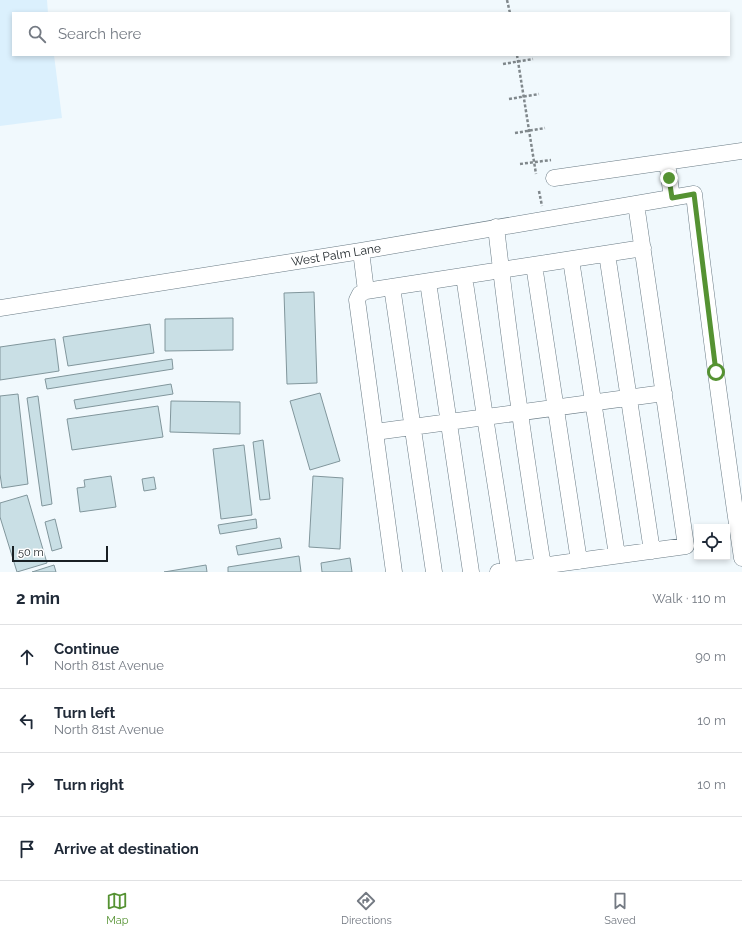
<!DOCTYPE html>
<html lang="en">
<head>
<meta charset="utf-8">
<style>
	body { margin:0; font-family:Raleway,sans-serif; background:#f2f2f3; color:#1f2937 }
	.controls { position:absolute; right:12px; bottom:12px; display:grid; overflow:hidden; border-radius:0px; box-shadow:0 2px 6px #0003 }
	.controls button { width:36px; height:36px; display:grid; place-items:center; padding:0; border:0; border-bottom:1px solid #e0e1e3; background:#fff; color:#1f2937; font:20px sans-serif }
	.scale { position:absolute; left:12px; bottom:10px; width:96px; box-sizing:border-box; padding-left:4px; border:2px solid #192024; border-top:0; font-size:11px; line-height:14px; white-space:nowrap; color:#192024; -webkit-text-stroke:3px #fff; paint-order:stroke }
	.stop { position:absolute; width:12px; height:12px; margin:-9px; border:3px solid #559232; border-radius:50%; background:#fff }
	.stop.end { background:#559232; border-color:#fff; box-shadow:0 1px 4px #0008 }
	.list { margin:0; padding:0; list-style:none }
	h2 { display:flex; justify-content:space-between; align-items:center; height:52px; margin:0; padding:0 16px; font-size:17px }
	h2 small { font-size:13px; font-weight:400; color:#747a83 }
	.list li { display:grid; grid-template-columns:26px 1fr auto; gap:12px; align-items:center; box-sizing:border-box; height:64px; padding:0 16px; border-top:1px solid #e0e1e3 }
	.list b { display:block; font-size:15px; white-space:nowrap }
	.list p { margin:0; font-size:13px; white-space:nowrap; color:#747a83 }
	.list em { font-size:13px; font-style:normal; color:#747a83 }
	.icon { flex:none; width:22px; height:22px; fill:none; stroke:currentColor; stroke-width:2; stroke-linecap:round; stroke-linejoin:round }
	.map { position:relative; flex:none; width:742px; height:572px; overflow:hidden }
	.search { position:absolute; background:#fff; box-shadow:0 2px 6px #0003; left:12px; right:12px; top:12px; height:44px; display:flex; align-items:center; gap:10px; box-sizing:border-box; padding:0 14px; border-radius:0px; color:#747a83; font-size:15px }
	.sheet { height:308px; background:#fff }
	nav { display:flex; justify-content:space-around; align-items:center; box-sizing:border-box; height:56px; border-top:1px solid #e0e1e3; background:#fff; font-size:11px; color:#747a83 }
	nav a { display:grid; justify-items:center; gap:2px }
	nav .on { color:#559232 }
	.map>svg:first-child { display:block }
</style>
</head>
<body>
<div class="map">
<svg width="742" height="572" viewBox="0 0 742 572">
	<rect width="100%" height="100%" fill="#f1f9fd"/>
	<path fill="#dbf0fd" d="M0,0H47L48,13H13V55H54L62,118L0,126Z"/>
	<path fill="#c9dfe5" stroke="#81969c" d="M314,292L317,383L287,384L284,293Z
		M233,318V350L165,351V319Z
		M150,324L154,353L68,366L63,337Z
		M55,339L59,371L0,380V347Z
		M172,359L173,369L47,389L45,379Z
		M171,384L173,394L76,409L74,400Z
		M320,393L340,461L310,470L290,401Z
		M18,394L28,484L2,488L0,474V396Z
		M38,396L52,504L42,506L27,398Z
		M171,401L240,402V434L170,432Z
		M158,406L163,437L72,450L67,419Z
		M263,440L270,499L260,500L253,442Z
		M244,445L252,515L221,519L213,449Z
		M111,476L116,507L80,512L77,488L85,487L84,480Z
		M313,476L343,478L340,549L309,547Z
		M154,477L156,489L144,491L142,479Z
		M27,495L47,563L17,572L0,517V503Z
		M55,519L62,548L52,551L45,522Z
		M256,519L257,528L220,534L218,525Z
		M280,538L282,548L238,555L236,546Z
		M299,556L301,572H228V567Z
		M350,558L352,572H322L321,563Z
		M54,565L56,572H32Z
		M206,565L207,572H164Z"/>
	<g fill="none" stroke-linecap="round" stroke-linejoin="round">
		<defs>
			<path id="minor" d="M667,162L672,198
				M554,178L742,151
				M496,227C509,340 525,453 543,566
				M361,251L366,291L360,294L357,300L394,572
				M607,254L652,551
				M571,260L617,555
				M534,265L579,561
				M464,276L485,417L509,570
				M428,282L471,572
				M392,287L434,572
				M366,291L643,248
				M0,308L361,251L694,194C708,316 724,437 742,558
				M375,432L664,393
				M498,572L686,546L636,204"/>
		</defs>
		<use href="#minor" stroke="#6a7b85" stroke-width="17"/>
		<path stroke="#80888c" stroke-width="2.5" stroke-dasharray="3 2" stroke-linecap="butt" d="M507,0L510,13
			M517,55L536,174
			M503,64L533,59
			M509,99L539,94
			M515,133L545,128
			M520,164L551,160
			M539,191L542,206"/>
		<use href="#minor" stroke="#fff" stroke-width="16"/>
	</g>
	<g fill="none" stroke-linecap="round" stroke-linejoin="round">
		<path stroke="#559232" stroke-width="5" d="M669,178L672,198L694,194L716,372"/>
	</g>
	<g text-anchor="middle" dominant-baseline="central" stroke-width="4" stroke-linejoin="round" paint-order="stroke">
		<g font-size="12" fill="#192024" stroke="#fff">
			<text transform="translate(336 255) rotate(-9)">West Palm Lane</text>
		</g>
	</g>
</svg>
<div class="controls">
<button><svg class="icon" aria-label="locate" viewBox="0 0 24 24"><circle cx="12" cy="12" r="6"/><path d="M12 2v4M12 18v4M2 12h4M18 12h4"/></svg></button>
</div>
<div class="scale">50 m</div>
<div class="stop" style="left:716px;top:372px"></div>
<div class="stop end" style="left:669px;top:178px"></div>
<div class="search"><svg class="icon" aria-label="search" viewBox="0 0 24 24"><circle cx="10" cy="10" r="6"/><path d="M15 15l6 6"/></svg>Search here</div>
</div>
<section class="sheet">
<h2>2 min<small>Walk · 110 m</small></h2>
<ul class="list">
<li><svg class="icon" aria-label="ahead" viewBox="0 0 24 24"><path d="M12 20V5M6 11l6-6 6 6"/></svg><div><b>Continue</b><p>North 81st Avenue</p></div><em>90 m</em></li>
<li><svg class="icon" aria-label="left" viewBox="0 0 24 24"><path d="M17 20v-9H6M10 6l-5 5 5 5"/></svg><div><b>Turn left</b><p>North 81st Avenue</p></div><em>10 m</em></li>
<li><svg class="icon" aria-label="right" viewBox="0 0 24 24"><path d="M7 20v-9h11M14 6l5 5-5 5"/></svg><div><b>Turn right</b></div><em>10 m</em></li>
<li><svg class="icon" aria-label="arrive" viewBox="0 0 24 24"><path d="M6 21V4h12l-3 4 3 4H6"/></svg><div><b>Arrive at destination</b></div></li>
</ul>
</section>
<nav>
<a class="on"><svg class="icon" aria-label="map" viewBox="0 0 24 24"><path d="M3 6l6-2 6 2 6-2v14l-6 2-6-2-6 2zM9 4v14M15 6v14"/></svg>Map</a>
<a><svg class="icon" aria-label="directions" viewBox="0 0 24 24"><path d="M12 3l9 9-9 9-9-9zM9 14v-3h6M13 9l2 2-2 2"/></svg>Directions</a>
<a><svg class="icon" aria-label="saved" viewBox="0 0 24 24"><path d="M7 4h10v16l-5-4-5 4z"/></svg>Saved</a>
</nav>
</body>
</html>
